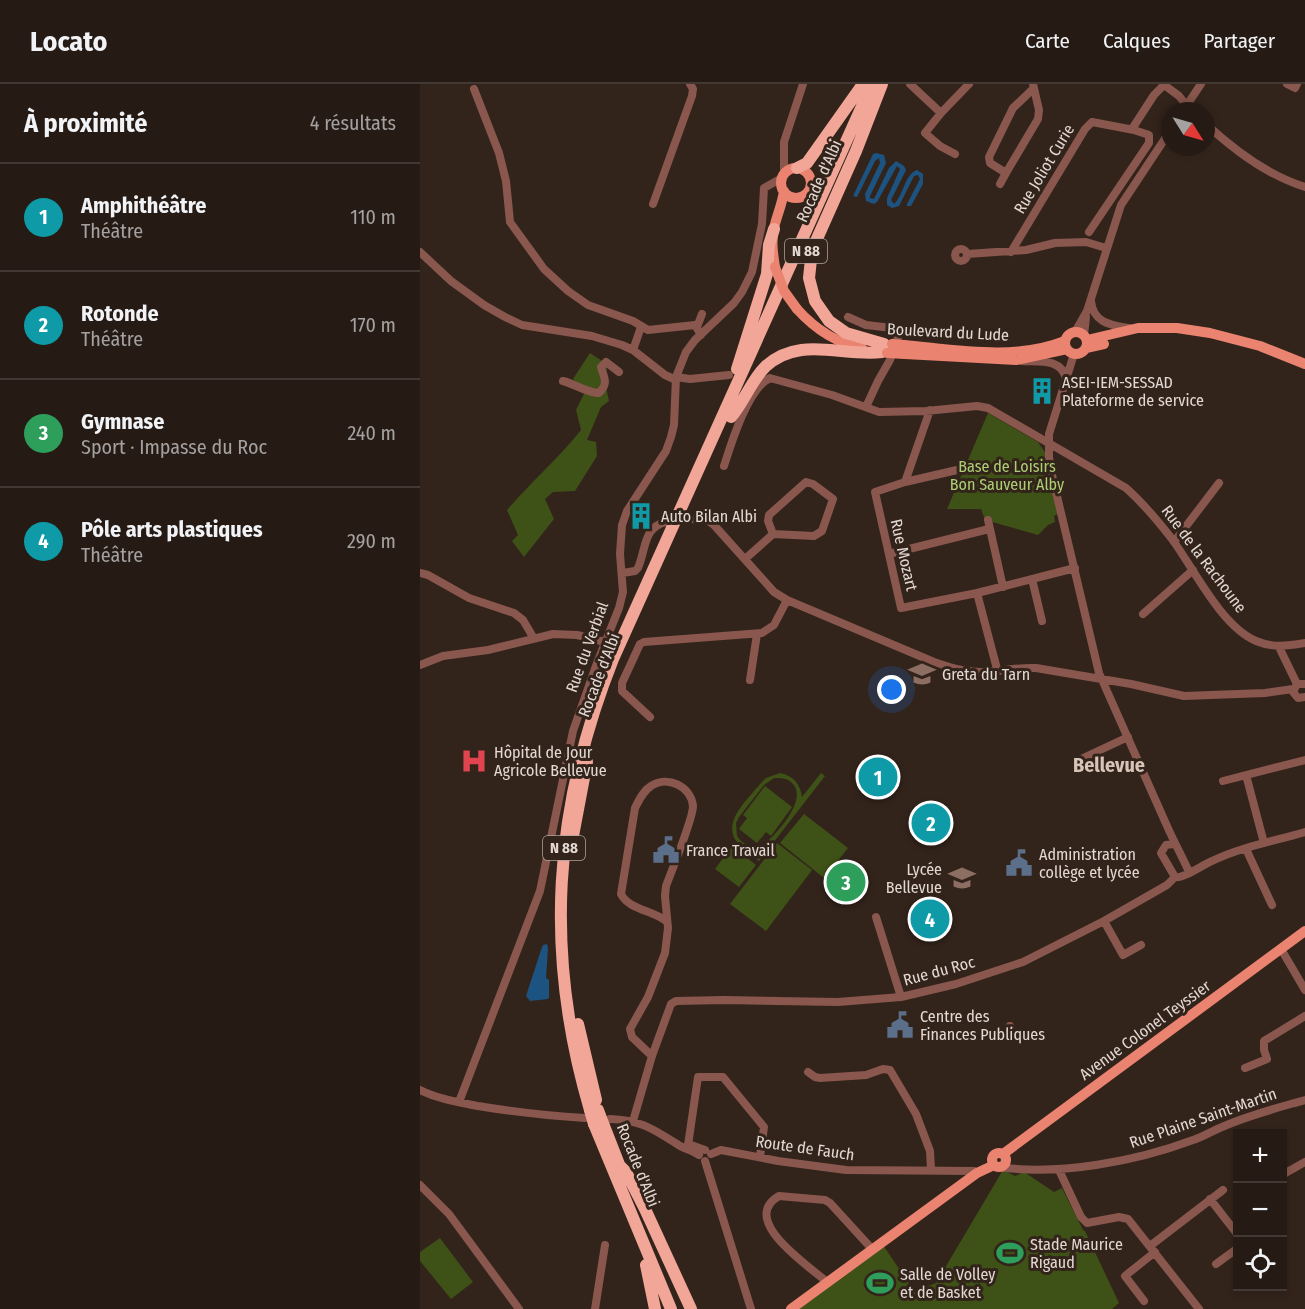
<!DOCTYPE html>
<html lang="fr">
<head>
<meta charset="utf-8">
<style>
	body { margin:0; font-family:"Fira Sans Condensed",sans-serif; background:#2e241d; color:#f1f3f6 }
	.controls { position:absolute; right:18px; bottom:18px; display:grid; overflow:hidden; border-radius:0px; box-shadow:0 3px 9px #0003 }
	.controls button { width:54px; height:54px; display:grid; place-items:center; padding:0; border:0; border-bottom:2px solid #423934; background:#261b14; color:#f1f3f6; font:30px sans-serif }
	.compass { position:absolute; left:741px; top:18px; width:54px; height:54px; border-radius:50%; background:#261b14; box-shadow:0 3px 9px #0003; rotate:127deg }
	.you { position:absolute; left:472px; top:606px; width:21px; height:21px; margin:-15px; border:4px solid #fff; border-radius:50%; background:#1a73e8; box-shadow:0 0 0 9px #1a73e833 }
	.badge { display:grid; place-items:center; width:39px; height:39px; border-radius:50%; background:#2563eb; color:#fff; font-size:20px; font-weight:700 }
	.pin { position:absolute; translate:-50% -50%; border:3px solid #fff; box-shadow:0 2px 6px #0006 }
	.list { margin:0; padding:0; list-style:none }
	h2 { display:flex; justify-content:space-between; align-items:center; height:78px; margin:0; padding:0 24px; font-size:26px }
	h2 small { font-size:20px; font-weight:400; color:#a4a1a0 }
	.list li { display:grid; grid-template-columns:39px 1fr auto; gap:18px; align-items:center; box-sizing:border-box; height:108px; padding:0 24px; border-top:2px solid #423934 }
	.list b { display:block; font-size:22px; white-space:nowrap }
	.list p { margin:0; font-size:20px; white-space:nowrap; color:#a4a1a0 }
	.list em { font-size:20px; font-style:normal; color:#a4a1a0 }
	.icon { flex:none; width:33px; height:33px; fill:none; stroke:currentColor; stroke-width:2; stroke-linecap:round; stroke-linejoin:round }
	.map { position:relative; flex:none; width:885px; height:1225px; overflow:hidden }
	header { display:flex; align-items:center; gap:36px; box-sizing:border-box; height:84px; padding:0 30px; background:#261b14; border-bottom:2px solid #423934 }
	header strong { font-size:28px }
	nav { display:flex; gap:33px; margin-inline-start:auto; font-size:21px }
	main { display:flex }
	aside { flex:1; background:#261b14 }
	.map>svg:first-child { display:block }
</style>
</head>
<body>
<header>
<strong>Locato</strong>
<nav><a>Carte</a><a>Calques</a><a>Partager</a></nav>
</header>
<main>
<aside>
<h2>À proximité<small>4 résultats</small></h2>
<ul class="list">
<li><span class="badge" style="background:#0f9aa8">1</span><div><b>Amphithéâtre</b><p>Théâtre</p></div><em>110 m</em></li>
<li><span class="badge" style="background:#0f9aa8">2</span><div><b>Rotonde</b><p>Théâtre</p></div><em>170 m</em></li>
<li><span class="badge" style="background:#2e9e5b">3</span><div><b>Gymnase</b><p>Sport · Impasse du Roc</p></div><em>240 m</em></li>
<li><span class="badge" style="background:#0f9aa8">4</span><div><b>Pôle arts plastiques</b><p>Théâtre</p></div><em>290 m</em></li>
</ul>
</aside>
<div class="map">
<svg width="885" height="1225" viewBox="0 0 885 1225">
	<rect width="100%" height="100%" fill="#33241b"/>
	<path fill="#3e5116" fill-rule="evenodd" d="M170,269L188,281L184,294L189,317L181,323L167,356L176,358L177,372L155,407L133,408L125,415L134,435L104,473L92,457L98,451L87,426C111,398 138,375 161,346L156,326L164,310L153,295Z
		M568,329L618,358L626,370L638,430L634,432L635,438L628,441L618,451L565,436L561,425H527Z
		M360,689C374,692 380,700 382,713L401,689L405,692L339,777L335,774L341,766C333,768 325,767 319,760C299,740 328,715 341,699L346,694ZM354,694C361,694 367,694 372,699C389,715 357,749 345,760C333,765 324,762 317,752L316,739L319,733L344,701Z
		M345,702L372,723L351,752L346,748L337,759L319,745L327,734L323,731Z
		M384,730L428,764L404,794L360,759Z
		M357,759L392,786L346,847L310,820Z
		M312,762L336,781L319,803L295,785Z
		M583,1086L595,1092L604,1088L634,1108L642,1104L663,1146L665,1147L699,1219L692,1225H378L463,1161L494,1207L516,1199Z
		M20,1154L53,1198L31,1215L0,1177V1168Z"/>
	<path fill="#1c5380" d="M456,69L464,71L466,79L450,112V114L454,115L469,84L476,77L484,82L486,86L471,116L474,120C484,111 484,91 497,86L503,90V100L491,122H487V120L500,95L498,91L494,92L479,122L472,124L467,121V114L480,85L477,82L457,118L454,120L446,117L445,110L460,79L459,74L455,77L437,113L433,112L453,70Z
		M127,860L128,864L126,894L129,896V913L128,915L110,917L106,912L121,866L123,861Z"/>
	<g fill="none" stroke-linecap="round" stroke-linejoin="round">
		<path stroke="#89574d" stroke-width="8" d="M490,0L521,29L549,0
			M613,0L619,26L618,35L586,89L570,79L569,73L593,24L613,5
			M743,0L759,12L771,27
			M867,0L875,4L877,0
			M54,5L79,69L86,97L90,138L124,185L148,207L168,221L213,237L228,246L275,241L281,251
			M763,27L781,0
			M521,29L505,49L520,62L535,70
			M786,40C815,67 847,91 885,103
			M712,45L734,11L744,1
			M364,89V58L383,0
			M580,100L586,89
			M233,120L272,12L273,5L270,0
			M535 171a6 6 0 1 1 12 0a6 6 0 1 1-12 0Z
			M0,168L31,197L64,221L85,233L102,241L172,252L202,261L213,266L245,291L256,296
			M591,168L665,45L672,38L714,46L729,51V59L669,148
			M547,170L606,166L635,159L666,158L686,164
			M671,217C673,239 691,241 709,244
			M428,233L446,241L472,244L476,247L478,253L470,276L458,297L446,323
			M277,243L282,230
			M655,248L667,227L701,121L750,47
			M664,251L666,233
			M213,266L221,243
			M654,270L629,350V373L632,391L679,589L747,742C754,758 762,772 769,788
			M602,277C619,278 642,274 646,295
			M256,293L270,295L309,291
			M143,297C155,300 167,309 179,309C189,299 184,294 181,283L186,278L199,288
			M304,382C311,360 328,304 350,294L412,311L459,328L506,327L557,322L568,324L706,404C723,419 738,437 752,455C774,485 801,542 836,557C853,564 867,562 885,559
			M537,386L485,398L455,408L481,524L557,509L655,484
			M386,398L393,400L413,415L402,447L394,452L353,450L348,437L349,431Z
			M485,398L510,326
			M272,435L287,436L294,441L354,508L367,516L514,578C529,583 544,588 560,588C579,588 597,583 616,584L711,600L764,612L845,609L873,605
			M568,436L583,503
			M754,458L799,399
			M469,470L569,445
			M325,475L353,450
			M0,489L8,491L49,514L94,529L103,536L113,553
			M203,489L215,487L218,484C226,466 223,443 246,438
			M612,495L622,537
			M557,509L577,585
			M723,530L773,486
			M859,563L877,600
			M0,581L23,572L68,566L133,550L157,551L185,558
			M330,596L337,550
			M885,600H877L873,608L878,614L885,613
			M230,633L202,607V599L220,560L224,558L342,549L354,541L367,516
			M661,675L708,653
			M826,691L844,759
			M803,697L885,676
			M753,760L746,761L741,769L755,793
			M826,765L852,821
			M456,833L481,913
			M684,837L703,871L721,861
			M861,865L885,906
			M590,942L592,951
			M232,972L212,953L210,945L228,913L245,869L248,844L245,812L246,802C252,786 273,735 273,722C271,702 247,691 231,702C223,707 219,716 215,724L201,810C209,826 233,826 246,837
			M825,984L847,975L844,966V957L885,932
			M388,988L395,993L400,994L446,991L463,985L470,986L496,1030L510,1067L511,1086
			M0,1006C18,1015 39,1018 58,1022C94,1028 129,1032 165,1034
			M39,1018L120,807L153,647L177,579L199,524L203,508L200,470L202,441L207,427L246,367L251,353L254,341L256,293L266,268L275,256L314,219L322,208L332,188L342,140L344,104L362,94
			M190,1035C221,1036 233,1045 257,1060C264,1065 272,1066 279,1071
			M213,1037L232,972L251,920L256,917L304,916L418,918L481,913L536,900L603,878L684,837L747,801L755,793C763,795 782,781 792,777C821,763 854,757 885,748
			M268,1061L278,993H303L344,1043L340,1073
			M271,1061L285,1066
			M291,1070L301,1066L358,1077L426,1086L554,1087
			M285,1077L331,1225
			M579,1083C639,1092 717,1077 773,1056C783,1053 792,1047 802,1043C829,1031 857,1024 885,1016
			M639,1086L661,1133L667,1139L699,1133L708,1135L779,1225
			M862,1091L885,1078
			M0,1101L29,1130L99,1225
			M790,1115L818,1151
			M730,1162L803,1106
			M796,1180L818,1164
			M407,1198C389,1182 318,1136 359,1112L405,1116L410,1119L452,1165
			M724,1217L705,1192L735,1168
			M175,1225L185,1161"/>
		<path stroke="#ea836f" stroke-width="10" d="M361 99a15 15 0 1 1 30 0a15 15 0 1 1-30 0Z
			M355,183C353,170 351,157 354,144C357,131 362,121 364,107
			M377,225C395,245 416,259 442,264
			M645 259a11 11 0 1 1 22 0a11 11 0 1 1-22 0Z
			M667,256L718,244H757L790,249L840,262L885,280
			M484,261C537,266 595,277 645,257
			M666,264L684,260
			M485,270L596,276L647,265
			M572 1076a7 7 0 1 1 14 0a7 7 0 1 1-14 0Z
			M583,1070L885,847
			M371,1225L557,1089L574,1081"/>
		<path stroke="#f1a697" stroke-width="12" d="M462,0L436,67L392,166L389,194L395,217L409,237L426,249L464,260
			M377,84L387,79L443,0
			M317,285L347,190L349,161L354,145
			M311,333C324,318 331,297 345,283C379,251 422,273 462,268
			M153,752L167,678
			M158,940L176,1016
			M170,1026C124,870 133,726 193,575L452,0
			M174,1040L251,1225
			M184,1042L202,1088
			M200,1082L206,1088L225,1125L271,1225
			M226,1181L235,1225"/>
		<path stroke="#ea836f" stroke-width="10" d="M355,183L364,207L377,225
			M472,260L484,261
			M467,269L485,270"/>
		<path stroke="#f1a697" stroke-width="12" d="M170,1026L174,1040
			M178,1026L184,1042"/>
	</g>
	<defs>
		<symbol id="building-bare" viewBox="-9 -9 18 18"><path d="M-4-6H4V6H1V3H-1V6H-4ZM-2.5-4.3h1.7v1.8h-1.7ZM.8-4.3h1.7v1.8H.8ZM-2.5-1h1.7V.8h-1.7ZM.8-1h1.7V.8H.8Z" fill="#0f9aa8" stroke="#33241b" stroke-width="2.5" paint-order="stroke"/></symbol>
		<symbol id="university-bare" viewBox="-9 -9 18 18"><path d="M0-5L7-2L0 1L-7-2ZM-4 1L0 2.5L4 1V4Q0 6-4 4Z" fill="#8d6e63" stroke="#33241b" stroke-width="2.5" paint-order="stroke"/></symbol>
		<symbol id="hospital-bare" viewBox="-9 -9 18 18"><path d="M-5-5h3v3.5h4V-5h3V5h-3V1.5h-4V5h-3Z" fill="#e0444e" stroke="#33241b" stroke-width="2.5" paint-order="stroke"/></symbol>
		<symbol id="civic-bare" viewBox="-9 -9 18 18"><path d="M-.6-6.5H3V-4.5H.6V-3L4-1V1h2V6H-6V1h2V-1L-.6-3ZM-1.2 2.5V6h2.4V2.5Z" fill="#5c6f8a" stroke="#33241b" stroke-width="2.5" paint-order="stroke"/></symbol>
		<symbol id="school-bare" viewBox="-9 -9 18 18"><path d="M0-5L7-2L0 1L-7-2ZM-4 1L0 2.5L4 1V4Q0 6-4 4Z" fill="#8d6e63" stroke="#33241b" stroke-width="2.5" paint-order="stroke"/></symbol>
		<symbol id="stadium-bare" viewBox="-9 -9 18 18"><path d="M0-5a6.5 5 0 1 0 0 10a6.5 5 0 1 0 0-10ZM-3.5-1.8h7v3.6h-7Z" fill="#2e9e5b" stroke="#33241b" stroke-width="2.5" paint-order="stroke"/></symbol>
	</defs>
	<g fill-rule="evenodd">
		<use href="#building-bare" x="603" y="288" width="38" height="38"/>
		<use href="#building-bare" x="202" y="413" width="38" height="38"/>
		<use href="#university-bare" x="483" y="571" width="38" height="38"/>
		<use href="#hospital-bare" x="35" y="658" width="38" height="38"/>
		<use href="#civic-bare" x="227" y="747" width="38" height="38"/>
		<use href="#civic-bare" x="580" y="760" width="38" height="38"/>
		<use href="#school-bare" x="523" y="775" width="38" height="38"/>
		<use href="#civic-bare" x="461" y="922" width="38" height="38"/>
		<use href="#stadium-bare" x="571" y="1150" width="38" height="38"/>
		<use href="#stadium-bare" x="441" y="1180" width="38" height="38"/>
	</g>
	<g text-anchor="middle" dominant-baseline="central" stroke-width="6" stroke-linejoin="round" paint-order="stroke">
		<g fill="#33241b" stroke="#aea39c" stroke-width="1.5">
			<rect x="365" y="155" width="42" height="24" rx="4.5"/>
			<rect x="123" y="752" width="42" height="24" rx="4.5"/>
		</g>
		<g font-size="15" font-weight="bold" fill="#e3d9d3">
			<text x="386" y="167">N 88</text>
			<text x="144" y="764">N 88</text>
		</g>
		<g font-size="16" fill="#e3d9d3" stroke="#33241b">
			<text transform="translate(624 85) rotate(-59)">Rue Joliot Curie</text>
			<text transform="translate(399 97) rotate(-66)">Rocade d'Albi</text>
			<text transform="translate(528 248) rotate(3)">Boulevard du Lude</text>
			<text transform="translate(484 471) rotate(77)">Rue Mozart</text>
			<text transform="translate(784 475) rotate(53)">Rue de la Rachoune</text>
			<text transform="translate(167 563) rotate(-70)">Rue du Verbial</text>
			<text transform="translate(179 591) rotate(-69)">Rocade d'Albi</text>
			<text transform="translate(519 887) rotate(-15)">Rue du Roc</text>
			<text transform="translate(725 946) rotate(-36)">Avenue Colonel Teyssier</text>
			<text transform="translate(783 1034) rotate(-19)">Rue Plaine Saint-Martin</text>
			<text transform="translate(385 1064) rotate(8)">Route de Fauch</text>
			<text transform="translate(218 1081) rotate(68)">Rocade d'Albi</text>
		</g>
		<g font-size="16" fill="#e3d9d3" stroke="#33241b" text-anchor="start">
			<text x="642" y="298">ASEI-IEM-SESSAD<tspan x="642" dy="18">Plateforme de service</tspan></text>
			<text x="241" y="432">Auto Bilan Albi</text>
			<text x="522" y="590">Greta du Tarn</text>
			<text x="74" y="668">Hôpital de Jour<tspan x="74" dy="18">Agricole Bellevue</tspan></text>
			<text x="266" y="766">France Travail</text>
			<text x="619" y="770">Administration<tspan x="619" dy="18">collège et lycée</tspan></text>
			<text x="522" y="785" text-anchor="end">Lycée<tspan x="522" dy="18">Bellevue</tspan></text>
			<text x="500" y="932">Centre des<tspan x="500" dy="18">Finances Publiques</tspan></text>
			<text x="610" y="1160">Stade Maurice<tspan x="610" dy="18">Rigaud</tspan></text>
			<text x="480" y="1190">Salle de Volley<tspan x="480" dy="18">et de Basket</tspan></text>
		</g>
		<g font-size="16" fill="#adcf74" stroke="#33241b">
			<text x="587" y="382">Base de Loisirs<tspan x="587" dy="18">Bon Sauveur Alby</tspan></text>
		</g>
		<g font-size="20" font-weight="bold" fill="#d7c3b8" stroke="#33241b">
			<text x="689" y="681">Bellevue</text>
		</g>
	</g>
</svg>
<div class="controls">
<button>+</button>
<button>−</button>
<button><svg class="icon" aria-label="locate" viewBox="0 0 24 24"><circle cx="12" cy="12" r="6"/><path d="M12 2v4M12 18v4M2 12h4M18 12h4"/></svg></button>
</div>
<svg class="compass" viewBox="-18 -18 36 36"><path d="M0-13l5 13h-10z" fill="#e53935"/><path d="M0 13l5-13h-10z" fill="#a4a1a0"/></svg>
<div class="you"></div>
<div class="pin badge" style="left:458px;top:693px;background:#0f9aa8">1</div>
<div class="pin badge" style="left:511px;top:739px;background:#0f9aa8">2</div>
<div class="pin badge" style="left:426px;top:798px;background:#2e9e5b">3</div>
<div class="pin badge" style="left:510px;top:835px;background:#0f9aa8">4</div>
</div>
</main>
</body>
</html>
